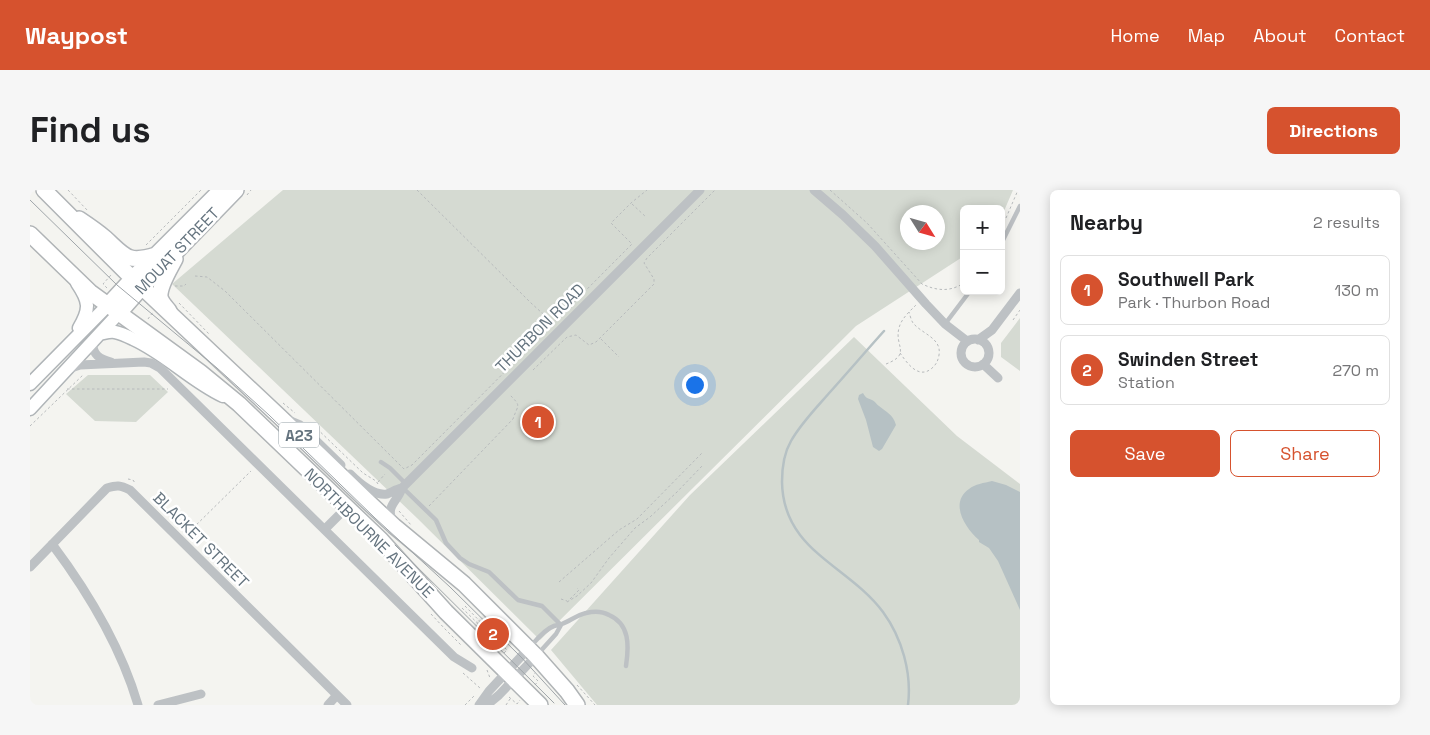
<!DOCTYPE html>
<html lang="en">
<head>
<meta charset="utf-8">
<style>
	body { margin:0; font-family:"Space Grotesk",sans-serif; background:#f6f6f6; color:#202124 }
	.controls { position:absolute; right:15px; top:15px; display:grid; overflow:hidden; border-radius:8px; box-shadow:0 2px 12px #0003 }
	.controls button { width:45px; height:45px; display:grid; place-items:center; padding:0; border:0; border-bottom:1px solid #e0e0e0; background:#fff; color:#202124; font:25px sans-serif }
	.compass { position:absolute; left:870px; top:15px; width:45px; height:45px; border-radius:50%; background:#fff; box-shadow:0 2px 12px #0003; rotate:127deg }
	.you { position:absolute; left:664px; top:194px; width:18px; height:18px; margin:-12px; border:4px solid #fff; border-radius:50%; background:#1a73e8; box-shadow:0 0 0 8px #1a73e833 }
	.badge { display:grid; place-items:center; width:32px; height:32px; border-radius:50%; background:#d6522e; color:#fff; font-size:16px; font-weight:700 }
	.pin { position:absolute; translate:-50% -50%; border:2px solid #fff; box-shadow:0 1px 5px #0006 }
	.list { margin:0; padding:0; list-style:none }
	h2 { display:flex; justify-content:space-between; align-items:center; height:65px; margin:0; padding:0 20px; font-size:21px }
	h2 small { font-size:16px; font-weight:400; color:#757577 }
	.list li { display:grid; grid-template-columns:32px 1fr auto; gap:15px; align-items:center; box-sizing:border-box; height:70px; margin:0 10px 10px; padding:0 10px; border:1px solid #e0e0e0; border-radius:8px }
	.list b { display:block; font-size:19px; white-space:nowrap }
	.list p { margin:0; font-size:16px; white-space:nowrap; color:#757577 }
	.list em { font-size:16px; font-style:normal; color:#757577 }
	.actions { display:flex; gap:10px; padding:15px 20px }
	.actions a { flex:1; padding:11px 0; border:1px solid #d6522e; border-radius:8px; text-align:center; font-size:18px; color:#d6522e }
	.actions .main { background:#d6522e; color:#fff }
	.map { position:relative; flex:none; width:990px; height:515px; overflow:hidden; border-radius:8px }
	header { display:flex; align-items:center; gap:30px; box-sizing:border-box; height:70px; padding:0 25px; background:#d6522e; color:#fff }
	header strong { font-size:24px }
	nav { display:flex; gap:28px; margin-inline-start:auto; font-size:18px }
	.intro { display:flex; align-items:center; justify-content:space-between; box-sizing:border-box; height:120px; padding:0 30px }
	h1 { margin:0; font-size:35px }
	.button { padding:12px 22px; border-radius:8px; background:#d6522e; color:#fff; font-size:18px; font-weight:700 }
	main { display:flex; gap:30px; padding:0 30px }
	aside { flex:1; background:#fff; border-radius:8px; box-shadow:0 2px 12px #0003 }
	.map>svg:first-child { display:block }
</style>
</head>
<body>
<header>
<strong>Waypost</strong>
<nav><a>Home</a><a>Map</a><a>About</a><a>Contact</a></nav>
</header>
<div class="intro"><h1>Find us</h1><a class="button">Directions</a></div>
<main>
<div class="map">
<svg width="990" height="515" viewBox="0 0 990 515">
	<rect width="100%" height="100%" fill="#f4f4f0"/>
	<path fill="#d5dad2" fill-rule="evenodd" d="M253,0H983L971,28V19H934V66L826,136L510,450L387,328L142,94ZM878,22H908V52H878Z
		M990,128V181L971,167V153Z
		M824,147L927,246L990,294V515H567L521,460L660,305Z
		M58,185H120L138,202L106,232L65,231L36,204Z"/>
	<path fill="#b6c1c4" d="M833,203C836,208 837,208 842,210C846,212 846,214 849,216C856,222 863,224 866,235L852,259L849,261L843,257L836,230L828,209L829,205Z
		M962,291L976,295L990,302V420L968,371L959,358L949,352V350C935,338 919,313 939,299C945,294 954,293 962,291Z"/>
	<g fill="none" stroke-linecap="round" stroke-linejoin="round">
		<path stroke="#b6c1c4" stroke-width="2.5" d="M854,141C836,161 819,181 801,201C787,217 771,233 761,251C754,263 752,278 752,292C753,361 818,375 853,422C872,448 882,483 878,515"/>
		<defs>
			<path id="secondary" d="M47,93C60,112 60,119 49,138
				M70,144C75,143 79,141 85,142C91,143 97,146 103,149C136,164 161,191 193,206
				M0,194L78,115
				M0,219L89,123"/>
			<path id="primary" d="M49,29C58,35 67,41 75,48C95,66 97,74 126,65
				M103,88L191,0
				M112,97L206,0
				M139,121C136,117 131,112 130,107C129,96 140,79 145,69"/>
			<path id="trunk" d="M14,0L97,83L185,166L250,227L335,309L364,336L434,394L506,466L537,501L547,515
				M0,44L60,102L170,182L209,214L351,350L416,422L510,515
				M78,115L103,88
				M89,123L112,97"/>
		</defs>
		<use href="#secondary" stroke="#b0b5b8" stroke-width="15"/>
		<use href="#primary" stroke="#b1b5b8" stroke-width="18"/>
		<use href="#trunk" stroke="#b0b4b6" stroke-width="18"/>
		<path stroke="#b7babc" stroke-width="1" stroke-dasharray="2.5 2.5" stroke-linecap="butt" d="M38,0L58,21
			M387,0L501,113L522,132
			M800,0L837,33L892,94C907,101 920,102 934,93
			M217,5L221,0
			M602,14L616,27
			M976,28L988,0
			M116,55L171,0
			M165,86L177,87L195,101L374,279L382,275L602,54L581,33L601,13L617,0
			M145,96H154L156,94
			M77,98L73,94L81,85
			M149,113L179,144
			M118,129L123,122
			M983,130L990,120
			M571,149L589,167
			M870,163C877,173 888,189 901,179C906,175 908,171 909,165C912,148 892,144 883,133C881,130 880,125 879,122
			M856,174C882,164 864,156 869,138C871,129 880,121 886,115
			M503,180L537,147L546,145L559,155L566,152L624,94V89L614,73L617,68L685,0
			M37,199H138
			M253,213L265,223
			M280,232L333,283L346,291L348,294
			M0,236L54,184
			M98,289L103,290L105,293
			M348,292L355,284
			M399,316L483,229C488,214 492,217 479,204
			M369,321L381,335
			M156,345L221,281
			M529,392L589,340L607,329L672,263
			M531,409L537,411
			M540,409L549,400L547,398
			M537,412L547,406L561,393L579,368L605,338L620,327L646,303L673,275
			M435,416L472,454
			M432,418L471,456
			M401,424L415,439L431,455
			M474,463L477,460L472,455L475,452
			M457,480L460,488
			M433,483L450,498
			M505,495L508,491L503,486L505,483
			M547,495L565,515
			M479,507L487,514L490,510
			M435,515L445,505
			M476,515L480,509"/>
		<path stroke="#bdc1c4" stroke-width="4.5" d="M971,54L990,16
			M915,134L940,101
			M351,272L360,278L376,294
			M373,298L406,330L416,353L430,368L439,374L459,382L488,410L512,416L531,435
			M501,456C507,449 515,439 524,436C527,435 529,435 532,434C540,431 547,425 556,423C564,421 572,421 579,425C600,434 599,456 596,476
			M507,465L526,444L531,435"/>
		<path stroke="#bdc1c4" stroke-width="9" d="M784,0L813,25L845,56L896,114L915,134L937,151
			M931 163a14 14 0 1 1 28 0a14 14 0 1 1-28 0Z
			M948,150L962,140L990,103
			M63,152C62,165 70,169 81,172
			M953,174L968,188
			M38,179L50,175L114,172L121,173L130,178L424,467L442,478
			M258,230L270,235L311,275
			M320,284C328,292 344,306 357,304C362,302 367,299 372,298
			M363,333C355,315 367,313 372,298L670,0
			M295,339L317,317
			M22,354C58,402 91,457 108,515
			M0,377L77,298C87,295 90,295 100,300L317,515
			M128,515L171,504
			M298,515L307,505
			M449,515L459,501L499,458
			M457,515L469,505L506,466"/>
		<use href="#secondary" stroke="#fff" stroke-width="12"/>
		<use href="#primary" stroke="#fff" stroke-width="15"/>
		<use href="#trunk" stroke="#fff" stroke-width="15"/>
		<path stroke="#9fa5a9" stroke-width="1" d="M0,10L87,95L187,178L239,225L345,328L420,397L491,467L535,515
			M365,355L524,513"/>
	</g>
	<g text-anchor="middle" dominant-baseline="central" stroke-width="5" stroke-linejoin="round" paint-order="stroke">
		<rect fill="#fff" stroke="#939ea5" stroke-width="1" x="249" y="232.5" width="40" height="25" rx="4"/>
		<g font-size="15" font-weight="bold" fill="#65747f">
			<text x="269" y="245">A23</text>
		</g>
		<g font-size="16" fill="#65747f" stroke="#fff">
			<text transform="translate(147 61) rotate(-46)">MOUAT STREET</text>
			<text transform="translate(510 138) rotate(-45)">THURBON ROAD</text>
			<text transform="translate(339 343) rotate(45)">NORTHBOURNE AVENUE</text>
			<text transform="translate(171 350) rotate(45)">BLACKET STREET</text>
		</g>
	</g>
</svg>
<div class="controls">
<button>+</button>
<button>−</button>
</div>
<svg class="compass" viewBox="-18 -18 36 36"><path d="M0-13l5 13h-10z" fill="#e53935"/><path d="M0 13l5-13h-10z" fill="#757577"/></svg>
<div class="you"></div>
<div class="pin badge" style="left:508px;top:232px">1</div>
<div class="pin badge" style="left:463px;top:444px">2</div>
</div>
<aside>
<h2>Nearby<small>2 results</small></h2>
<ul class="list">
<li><span class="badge">1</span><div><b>Southwell Park</b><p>Park · Thurbon Road</p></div><em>130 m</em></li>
<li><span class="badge">2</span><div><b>Swinden Street</b><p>Station</p></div><em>270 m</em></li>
</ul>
<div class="actions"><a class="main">Save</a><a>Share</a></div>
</aside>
</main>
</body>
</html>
